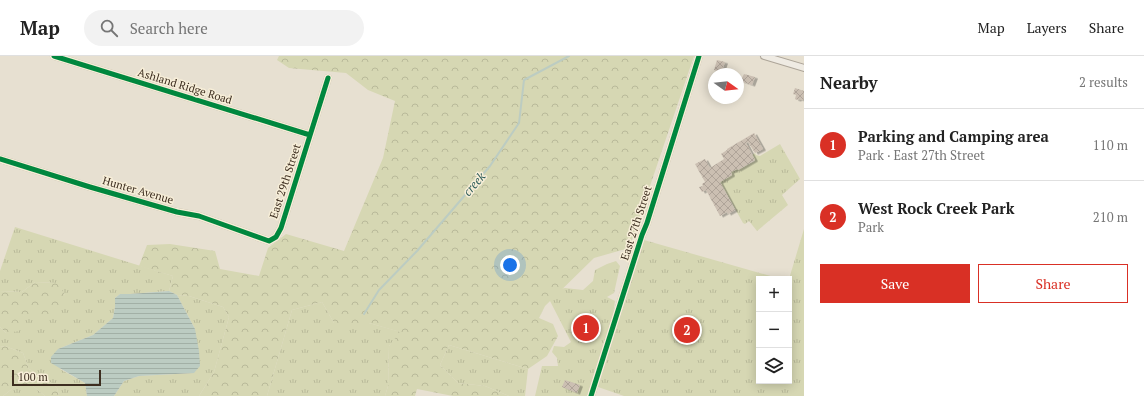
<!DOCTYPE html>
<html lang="en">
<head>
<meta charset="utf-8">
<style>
	body { margin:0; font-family:"PT Serif",serif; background:#f2f2f2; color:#222 }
	.controls { position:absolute; right:12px; bottom:12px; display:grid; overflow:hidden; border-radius:0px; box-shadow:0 2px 10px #0003 }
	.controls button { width:36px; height:36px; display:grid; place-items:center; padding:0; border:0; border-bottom:1px solid #e0e0e0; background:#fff; color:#222; font:20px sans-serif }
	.compass { position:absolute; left:708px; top:12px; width:36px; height:36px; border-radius:50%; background:#fff; box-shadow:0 2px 10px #0003; rotate:105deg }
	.scale { position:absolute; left:12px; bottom:10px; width:89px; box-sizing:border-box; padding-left:4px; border:2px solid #3d2e20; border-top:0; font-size:11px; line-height:14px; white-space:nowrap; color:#3d2e20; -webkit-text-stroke:3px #f7eed8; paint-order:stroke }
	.you { position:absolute; left:510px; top:209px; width:14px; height:14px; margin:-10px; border:3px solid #fff; border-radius:50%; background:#1a73e8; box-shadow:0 0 0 6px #1a73e833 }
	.badge { display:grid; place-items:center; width:26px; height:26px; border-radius:50%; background:#d93025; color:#fff; font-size:13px; font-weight:700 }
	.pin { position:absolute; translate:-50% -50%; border:2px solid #fff; box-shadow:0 1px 4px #0006 }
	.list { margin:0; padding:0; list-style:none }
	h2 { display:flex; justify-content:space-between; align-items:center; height:52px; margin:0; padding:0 16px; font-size:17px }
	h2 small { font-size:13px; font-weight:400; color:#767676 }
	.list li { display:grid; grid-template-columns:26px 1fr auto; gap:12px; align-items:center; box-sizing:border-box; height:72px; padding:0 16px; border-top:1px solid #e0e0e0 }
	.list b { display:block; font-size:15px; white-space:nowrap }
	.list p { margin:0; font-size:13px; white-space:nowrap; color:#767676 }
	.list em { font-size:13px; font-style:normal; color:#767676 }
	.actions { display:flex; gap:8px; padding:12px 16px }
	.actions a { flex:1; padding:9px 0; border:1px solid #d93025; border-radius:0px; text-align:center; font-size:14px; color:#d93025 }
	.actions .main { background:#d93025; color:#fff }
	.icon { flex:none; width:22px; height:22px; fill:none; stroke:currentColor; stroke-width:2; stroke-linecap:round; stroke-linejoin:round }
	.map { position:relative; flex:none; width:804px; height:340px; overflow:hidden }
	header { display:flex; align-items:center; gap:24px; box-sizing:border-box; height:56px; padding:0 20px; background:#fff; border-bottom:1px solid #e0e0e0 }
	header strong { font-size:19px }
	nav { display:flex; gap:22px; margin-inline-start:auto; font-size:14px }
	.search { width:280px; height:36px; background:#f2f2f2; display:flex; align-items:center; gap:10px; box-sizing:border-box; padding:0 14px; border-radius:22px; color:#767676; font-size:15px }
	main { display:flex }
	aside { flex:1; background:#fff }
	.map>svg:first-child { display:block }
</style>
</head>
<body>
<header>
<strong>Map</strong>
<div class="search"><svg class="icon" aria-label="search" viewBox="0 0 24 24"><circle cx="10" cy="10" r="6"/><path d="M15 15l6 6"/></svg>Search here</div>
<nav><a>Map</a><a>Layers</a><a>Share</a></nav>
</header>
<main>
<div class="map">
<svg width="804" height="340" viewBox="0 0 804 340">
	<defs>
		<pattern id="grass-tufts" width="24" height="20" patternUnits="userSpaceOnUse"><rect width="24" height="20" fill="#d6d7b3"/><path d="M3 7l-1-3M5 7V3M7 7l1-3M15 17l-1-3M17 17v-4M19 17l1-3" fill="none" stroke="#b9b99a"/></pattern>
		<pattern id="forest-crowns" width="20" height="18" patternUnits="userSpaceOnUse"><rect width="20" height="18" fill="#d6d7b3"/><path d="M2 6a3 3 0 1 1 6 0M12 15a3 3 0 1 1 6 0" fill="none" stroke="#b9b99a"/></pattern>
		<pattern id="water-rules" width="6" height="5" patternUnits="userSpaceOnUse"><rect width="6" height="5" fill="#bcccc2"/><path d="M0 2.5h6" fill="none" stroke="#a2b0a6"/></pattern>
		<pattern id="building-cross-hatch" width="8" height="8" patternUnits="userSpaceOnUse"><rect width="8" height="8" fill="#cbbfb2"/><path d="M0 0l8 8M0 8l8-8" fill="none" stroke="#afa499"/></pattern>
		<filter id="shadow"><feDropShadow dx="3" dy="1.5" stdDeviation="0" flood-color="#0004"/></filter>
	</defs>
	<rect width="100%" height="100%" fill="#e7e0d1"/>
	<path fill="url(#grass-tufts)" d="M780,88L800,123L782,139L788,149L757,175L749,165L745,168L743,167L720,126L732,119L731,116L737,113L738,114L755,105L752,99L755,97L756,99L760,100Z
		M15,171L173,220L169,235L130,238H120L115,242V251L113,262L93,279L58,293L60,313L85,327L87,340H59L57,332L47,323L29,313L23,297L5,290L0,291V271L6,277L24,259L65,239L56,227L35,226L22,236L0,235V215Z
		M804,173V340H624L598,331L644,184L781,223H759V325H789V223Z
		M616,205L620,210L614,237L607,241L615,245L613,258L587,340H535L542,310H558L557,302L552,296L554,290L564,291L571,286L549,243L554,234L565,232L583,234L593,225L595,214L607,208Z
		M177,239L189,240L223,251L229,261L214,316L199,340H114L124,325L139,320L194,317L195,273Z
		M322,246L334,267H369L401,276L389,290L388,330L385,340H267L292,254Z
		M449,289L528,313L525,340H509L485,330L458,327L440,309Z
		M17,329L33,330L45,340H3Z"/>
	<path fill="url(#forest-crowns)" d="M279,0H694L629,192L594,202L545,250L539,262L553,268L558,280L547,300L528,313L449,289L440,309L458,327L485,330L509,340H453L417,333L415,340H385L388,330L389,290L400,276L369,267H334L322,246L292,254L267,340H199L214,316L229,261L223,251L189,240L177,239L169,235L173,220L139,210L147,189L170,188L215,195L220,213L259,220L268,192L286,178L344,195L383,102L395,45L368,34L346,17L289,12L277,4Z
		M35,226L57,227L65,239L60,256L47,264L24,259L19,275L6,277L0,271V235L22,236Z
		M5,290L23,297L29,313L47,323L57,332L59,340H45L33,330L17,329L3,340H0V291Z"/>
	<path fill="url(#water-rules)" d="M169,235L177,239L195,273L199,295L200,310L194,317L139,320L124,325L114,340H87L85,327L51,307V301L58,293L93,279L113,262L115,251V242L120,238H130Z"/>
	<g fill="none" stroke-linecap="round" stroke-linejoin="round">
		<path stroke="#bcccc2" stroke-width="2" d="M364,258L379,234L417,195L490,110L519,67L524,24L569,0"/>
	</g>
	<path fill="url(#building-cross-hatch)" filter="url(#shadow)" d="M717,4L725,6L723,12L727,13L726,18L714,14Z
		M744,18L755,21L752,29L738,24V20L742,22Z
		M795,32L804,35L803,44L799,43L798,44L795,43L796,39L793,38Z
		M754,77L763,93L755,97L748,86L746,87L755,104L738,114L737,113L731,116L732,119L720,126L735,154L728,158L727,156L720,160L706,134L702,136L699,131L703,130L702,128L705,126L695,108L705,103L710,112L724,103L721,98L727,94V93Z
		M565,324L580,329L577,337L562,331Z"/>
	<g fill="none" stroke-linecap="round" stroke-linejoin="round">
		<defs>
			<path id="minor" d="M54,0L310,79
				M764,0L804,12
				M0,103L90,131L177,156L199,160L269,185L276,181L281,172L328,22
				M591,340L642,179L647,167L699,0"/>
		</defs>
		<use href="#minor" stroke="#ada599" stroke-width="8"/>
		<use href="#minor" stroke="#efebe3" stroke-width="6"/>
		<defs>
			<path id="cycleway" d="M54,0L310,79
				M0,103L90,131L177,156L199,160L269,185L276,181L281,172L328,22
				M591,340L642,179L647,167L699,0"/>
		</defs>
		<use href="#cycleway" stroke="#f7eed8" stroke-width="8"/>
		<use href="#cycleway" stroke="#00873e" stroke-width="5"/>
	</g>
	<g text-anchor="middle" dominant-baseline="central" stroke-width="3" stroke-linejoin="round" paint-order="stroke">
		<g font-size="11" fill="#3d2e20" stroke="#f7eed8">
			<text transform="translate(185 30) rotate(17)">Ashland Ridge Road</text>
			<text transform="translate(285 125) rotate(-72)">East 29th Street</text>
			<text transform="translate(138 134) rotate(16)">Hunter Avenue</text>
			<text transform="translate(636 167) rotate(-72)">East 27th Street</text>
		</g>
		<g font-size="12" font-style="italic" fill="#2f5d5a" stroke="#f7eed8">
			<text transform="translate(474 128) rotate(-49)">creek</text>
		</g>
	</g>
</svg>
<div class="controls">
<button>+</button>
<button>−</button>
<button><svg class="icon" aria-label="layers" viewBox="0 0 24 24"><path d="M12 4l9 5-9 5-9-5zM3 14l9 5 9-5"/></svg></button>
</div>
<svg class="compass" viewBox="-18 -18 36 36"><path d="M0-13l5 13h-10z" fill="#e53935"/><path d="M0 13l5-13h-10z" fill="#767676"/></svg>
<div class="scale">100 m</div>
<div class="you"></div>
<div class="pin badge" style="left:586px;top:272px">1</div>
<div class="pin badge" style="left:687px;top:274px">2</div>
</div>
<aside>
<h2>Nearby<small>2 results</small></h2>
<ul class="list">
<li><span class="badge">1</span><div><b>Parking and Camping area</b><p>Park · East 27th Street</p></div><em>110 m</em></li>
<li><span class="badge">2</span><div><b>West Rock Creek Park</b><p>Park</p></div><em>210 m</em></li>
</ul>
<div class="actions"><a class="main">Save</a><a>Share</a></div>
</aside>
</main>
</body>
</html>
